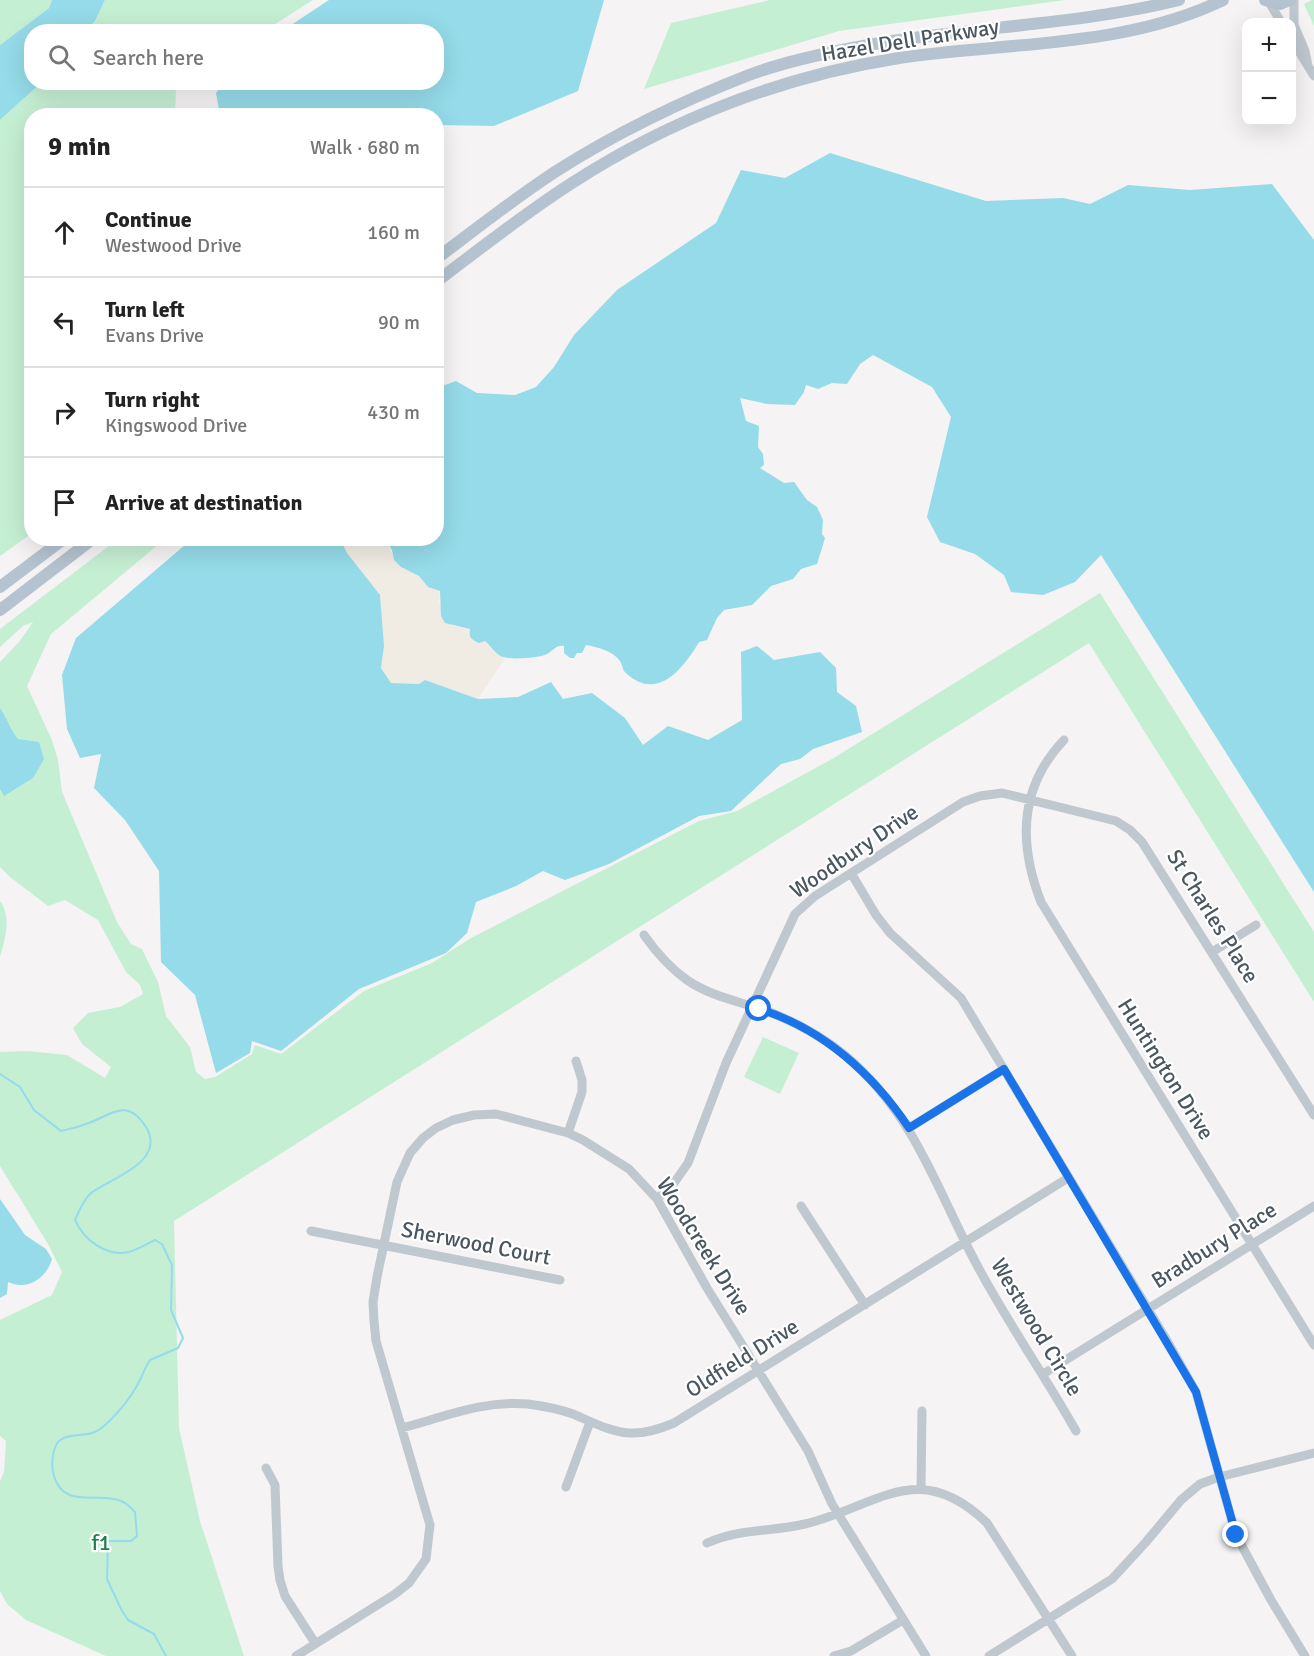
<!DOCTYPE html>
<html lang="en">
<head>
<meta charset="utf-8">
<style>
	body { margin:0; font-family:Signika,sans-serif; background:#f2f2f2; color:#222 }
	.controls { position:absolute; right:18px; top:18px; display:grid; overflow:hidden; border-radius:12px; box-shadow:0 6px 24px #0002 }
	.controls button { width:54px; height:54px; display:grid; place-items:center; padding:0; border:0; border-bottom:2px solid #e0e0e0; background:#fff; color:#222; font:30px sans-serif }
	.stop { position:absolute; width:18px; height:18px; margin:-14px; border:4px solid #1a73e8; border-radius:50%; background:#fff }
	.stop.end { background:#1a73e8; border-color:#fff; box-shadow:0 2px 6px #0008 }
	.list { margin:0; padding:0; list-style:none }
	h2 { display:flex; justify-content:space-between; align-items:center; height:78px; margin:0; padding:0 24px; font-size:26px }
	h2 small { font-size:20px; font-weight:400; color:#767676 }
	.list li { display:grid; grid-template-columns:39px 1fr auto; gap:18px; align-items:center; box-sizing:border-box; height:90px; padding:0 24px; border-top:2px solid #e0e0e0 }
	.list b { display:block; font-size:22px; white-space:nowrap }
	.list p { margin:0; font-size:20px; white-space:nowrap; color:#767676 }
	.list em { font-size:20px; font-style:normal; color:#767676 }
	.icon { flex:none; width:33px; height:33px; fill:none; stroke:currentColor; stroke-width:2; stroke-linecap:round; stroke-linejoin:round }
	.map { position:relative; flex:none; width:1314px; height:1656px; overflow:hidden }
	.search { position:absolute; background:#fff; box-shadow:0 6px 24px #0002; left:24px; top:24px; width:420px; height:66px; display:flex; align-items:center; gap:15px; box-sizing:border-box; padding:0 21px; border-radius:24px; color:#767676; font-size:22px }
	.panel { position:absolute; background:#fff; box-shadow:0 6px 24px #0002; left:24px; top:108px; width:420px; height:438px; border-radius:24px }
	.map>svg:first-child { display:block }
</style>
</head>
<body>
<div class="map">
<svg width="1314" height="1656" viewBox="0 0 1314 1656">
	<rect width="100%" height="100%" fill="#f5f3f3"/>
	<path fill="#c5efd3" d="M0,0H52L49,8L0,45Z
		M105,0H313L264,31L86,32L95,21Z
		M770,0H1065L839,31L644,89L671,23Z
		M1312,0H1314V26L1304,4Z
		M41,83H185L176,88L175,115L32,116L31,534L0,556V120Z
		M118,539H165L51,634L27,686L52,740L58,760L62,792L117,922L131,944L142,949L158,982L166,1016L190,1047L196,1072L205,1079L215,1077L252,1054L255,1045L281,1054L364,991L432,963L471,938L699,821L737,811L832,759L1100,593L1314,932V1002L1089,643L174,1221L179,1428L200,1521L244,1656H106L26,1620L7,1604L0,1591V1481L4,1472L6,1441L0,1436V1320L52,1295L62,1272L48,1244L0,1166V1052L28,1051L67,1055L105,1078L111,1067L82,1044L73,1028L88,1013L120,1007L143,994L140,985L126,972L98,920L65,900L48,906L10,877L0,867V662L19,642L33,622L23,626L0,647V629Z
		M0,901C12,917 5,939 0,957Z
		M763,1037L799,1053L780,1094L744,1077Z"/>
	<path fill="#f1ece3" d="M340,539H385C386,543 397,564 401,567C406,571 413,571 418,575C428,582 425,586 440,591L439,602L452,626C482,626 483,648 505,658L478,699L425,680L419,684L391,683L381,668L384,646Z"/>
	<path fill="#95dbe9" d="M52,0H105L95,21L86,31L32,32V82L41,83L0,120V45L49,8Z
		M329,0H604L578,91L494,126L437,125L436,116L220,115L216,93L223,83L436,82V32L282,31Z
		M830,153L986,201L1063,198L1090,204L1128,185L1190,190L1272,184L1314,240V892L1101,555L1075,582L1043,595L1011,592L1004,575L975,554L940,542L927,517L951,417L932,387L873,355L860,364L847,384L832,383L818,389L806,385L804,392L795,405L767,404L740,398L746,421L759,426L758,447L763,454L764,465L760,468L784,483L794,482L807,500L817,507L823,520L822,534L825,538L817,564L801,569L793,579L771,586L752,605L724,610L717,618L707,640L699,642C683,669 657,702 626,673C622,670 623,665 620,661C613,651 597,647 586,645L582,653H577L574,658H570L564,653V646C555,645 555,650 547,654C540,658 505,661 499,655C494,652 490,645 485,641L479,643C471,639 469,638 470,629L445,623L441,616L440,591L428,587L419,576L401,567L394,560L392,550L385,539L436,538L437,388L456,381L477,393L515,395L536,387L554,367L574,335L617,290L716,223L741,170L785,178Z
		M192,539H340L347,553L380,595L384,646L381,668L391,683L419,684L425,680L478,699L518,697L551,682L563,699L592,693L625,718L643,745L668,726L708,740L742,720L741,652L757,646L774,660L820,652L836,668L837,692L856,706L862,732L813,749L800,759L781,764L731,811L699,816L609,864L565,880L543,871L516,886L476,902L467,933L446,953L359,989L281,1051L252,1041L250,1053L216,1073L195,995L161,962L159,871L125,820L94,788L101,754L80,758L67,729L62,675L76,638Z
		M0,708C7,718 10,729 18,739L39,742L44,759L33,778L4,796L0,789Z
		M0,1199L25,1235L46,1249L52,1259C46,1279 27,1291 8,1282L7,1294L0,1298Z"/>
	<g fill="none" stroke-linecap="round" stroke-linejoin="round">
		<path stroke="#95dbe9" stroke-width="2" d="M0,1074L20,1087L34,1110L61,1131C68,1129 76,1128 83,1125C110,1117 126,1095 146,1127C167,1162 111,1178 91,1193C83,1200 79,1211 75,1220C84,1240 106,1257 129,1252C137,1250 147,1244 155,1240L162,1244L172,1265L171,1310L183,1338L178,1348L150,1360C144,1369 141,1380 135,1389C128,1401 107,1427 95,1432C83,1437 69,1433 59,1441C52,1448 51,1467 54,1476C64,1510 98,1491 121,1501C127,1503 131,1508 135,1512L137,1536L131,1541H108L107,1579L121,1609L128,1620L154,1634L166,1656"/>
		<path stroke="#bfc8ce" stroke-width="9" d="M1294,0V25L1305,51L1308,66
			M1269,2L1281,22
			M1292,40L1314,76
			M1064,740C1019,787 1018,843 1041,902L1314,1345
			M851,873L876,915L890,933L961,998L1166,1339L1196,1392L1236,1535L1271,1600L1305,1656
			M644,935C656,952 670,968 687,980C713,998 744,1002 772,1013C804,1026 836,1045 860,1069C918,1124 941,1199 978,1267C1008,1323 1045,1376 1076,1431
			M1212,952L1256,925
			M909,1128L1004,1069
			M568,1133L582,1092V1080L576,1061
			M657,1199L674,1183L688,1163L726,1063L795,914L815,896L963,802L980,796L1002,793L1116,821L1130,830L1142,842L1314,1115
			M801,1206L865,1305
			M311,1231L560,1280
			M1043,1374L1314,1206
			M402,1428C444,1417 483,1400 528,1404C543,1406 559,1409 573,1414C590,1421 610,1432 629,1433C645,1434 660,1429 674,1423L1068,1178
			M266,1468L275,1485L278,1566L280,1580L285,1596L315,1643
			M566,1487L590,1422
			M921,1489L922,1411
			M707,1543C741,1528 771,1532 805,1524C878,1506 918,1457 987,1523L1072,1656
			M296,1656L395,1594L409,1583L426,1559L430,1525L376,1341L374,1321L373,1302L377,1277L397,1182L410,1153L423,1138L436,1128L453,1120L474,1115L496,1114L568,1133L583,1140L629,1169L657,1199L707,1288L808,1451L832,1504L926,1656
			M834,1656L851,1651L903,1620
			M989,1656L1112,1579L1146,1542L1181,1500L1200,1484L1219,1477L1314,1453"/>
		<path stroke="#b4c3cf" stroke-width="12" d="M1265,0L1280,4L1290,0
			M436,259C476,229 516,197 558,170C618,132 682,101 749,75C789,60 844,49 886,42C984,26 1082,24 1179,0
			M436,282C481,248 525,213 572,183C671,119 783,76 899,58C1006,42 1124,48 1223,0
			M0,587L65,538
			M0,610L94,538"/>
	</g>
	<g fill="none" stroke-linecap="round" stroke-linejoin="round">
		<path stroke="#1a73e8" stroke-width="8" d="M759,1009C822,1028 873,1074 909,1128L1004,1069L1196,1392L1236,1535"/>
	</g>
	<g text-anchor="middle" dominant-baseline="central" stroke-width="4.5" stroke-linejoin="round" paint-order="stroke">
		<g font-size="22" fill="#4b5760" stroke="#fff">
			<text transform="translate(910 40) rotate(-9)">Hazel Dell Parkway</text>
			<text transform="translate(854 851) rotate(-34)">Woodbury Drive</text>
			<text transform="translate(1213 916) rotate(58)">St Charles Place</text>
			<text transform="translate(1166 1069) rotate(58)">Huntington Drive</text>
			<text transform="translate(476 1243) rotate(11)">Sherwood Court</text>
			<text transform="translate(1214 1245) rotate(-32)">Bradbury Place</text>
			<text transform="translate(704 1246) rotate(58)">Woodcreek Drive</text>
			<text transform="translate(1037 1327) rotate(59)">Westwood Circle</text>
			<text transform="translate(742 1358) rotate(-32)">Oldfield Drive</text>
		</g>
		<g font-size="22" fill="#1d804a" stroke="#fff">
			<text x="101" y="1542">f1</text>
		</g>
	</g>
</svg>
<div class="controls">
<button>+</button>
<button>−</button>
</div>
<div class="stop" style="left:759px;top:1009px"></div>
<div class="stop end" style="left:1236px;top:1535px"></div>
<div class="search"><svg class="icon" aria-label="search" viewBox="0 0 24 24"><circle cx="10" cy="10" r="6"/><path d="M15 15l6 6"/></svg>Search here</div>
<section class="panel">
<h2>9 min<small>Walk · 680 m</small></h2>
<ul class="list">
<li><svg class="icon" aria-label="ahead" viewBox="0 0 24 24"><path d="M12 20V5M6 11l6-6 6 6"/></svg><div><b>Continue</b><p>Westwood Drive</p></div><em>160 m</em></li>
<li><svg class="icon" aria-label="left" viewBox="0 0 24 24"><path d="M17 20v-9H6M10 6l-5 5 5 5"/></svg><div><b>Turn left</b><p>Evans Drive</p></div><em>90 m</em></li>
<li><svg class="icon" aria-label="right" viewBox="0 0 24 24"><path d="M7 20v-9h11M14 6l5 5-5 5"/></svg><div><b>Turn right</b><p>Kingswood Drive</p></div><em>430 m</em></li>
<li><svg class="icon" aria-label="arrive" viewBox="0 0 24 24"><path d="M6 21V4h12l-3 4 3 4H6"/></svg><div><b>Arrive at destination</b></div></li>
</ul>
</section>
</div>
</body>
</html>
